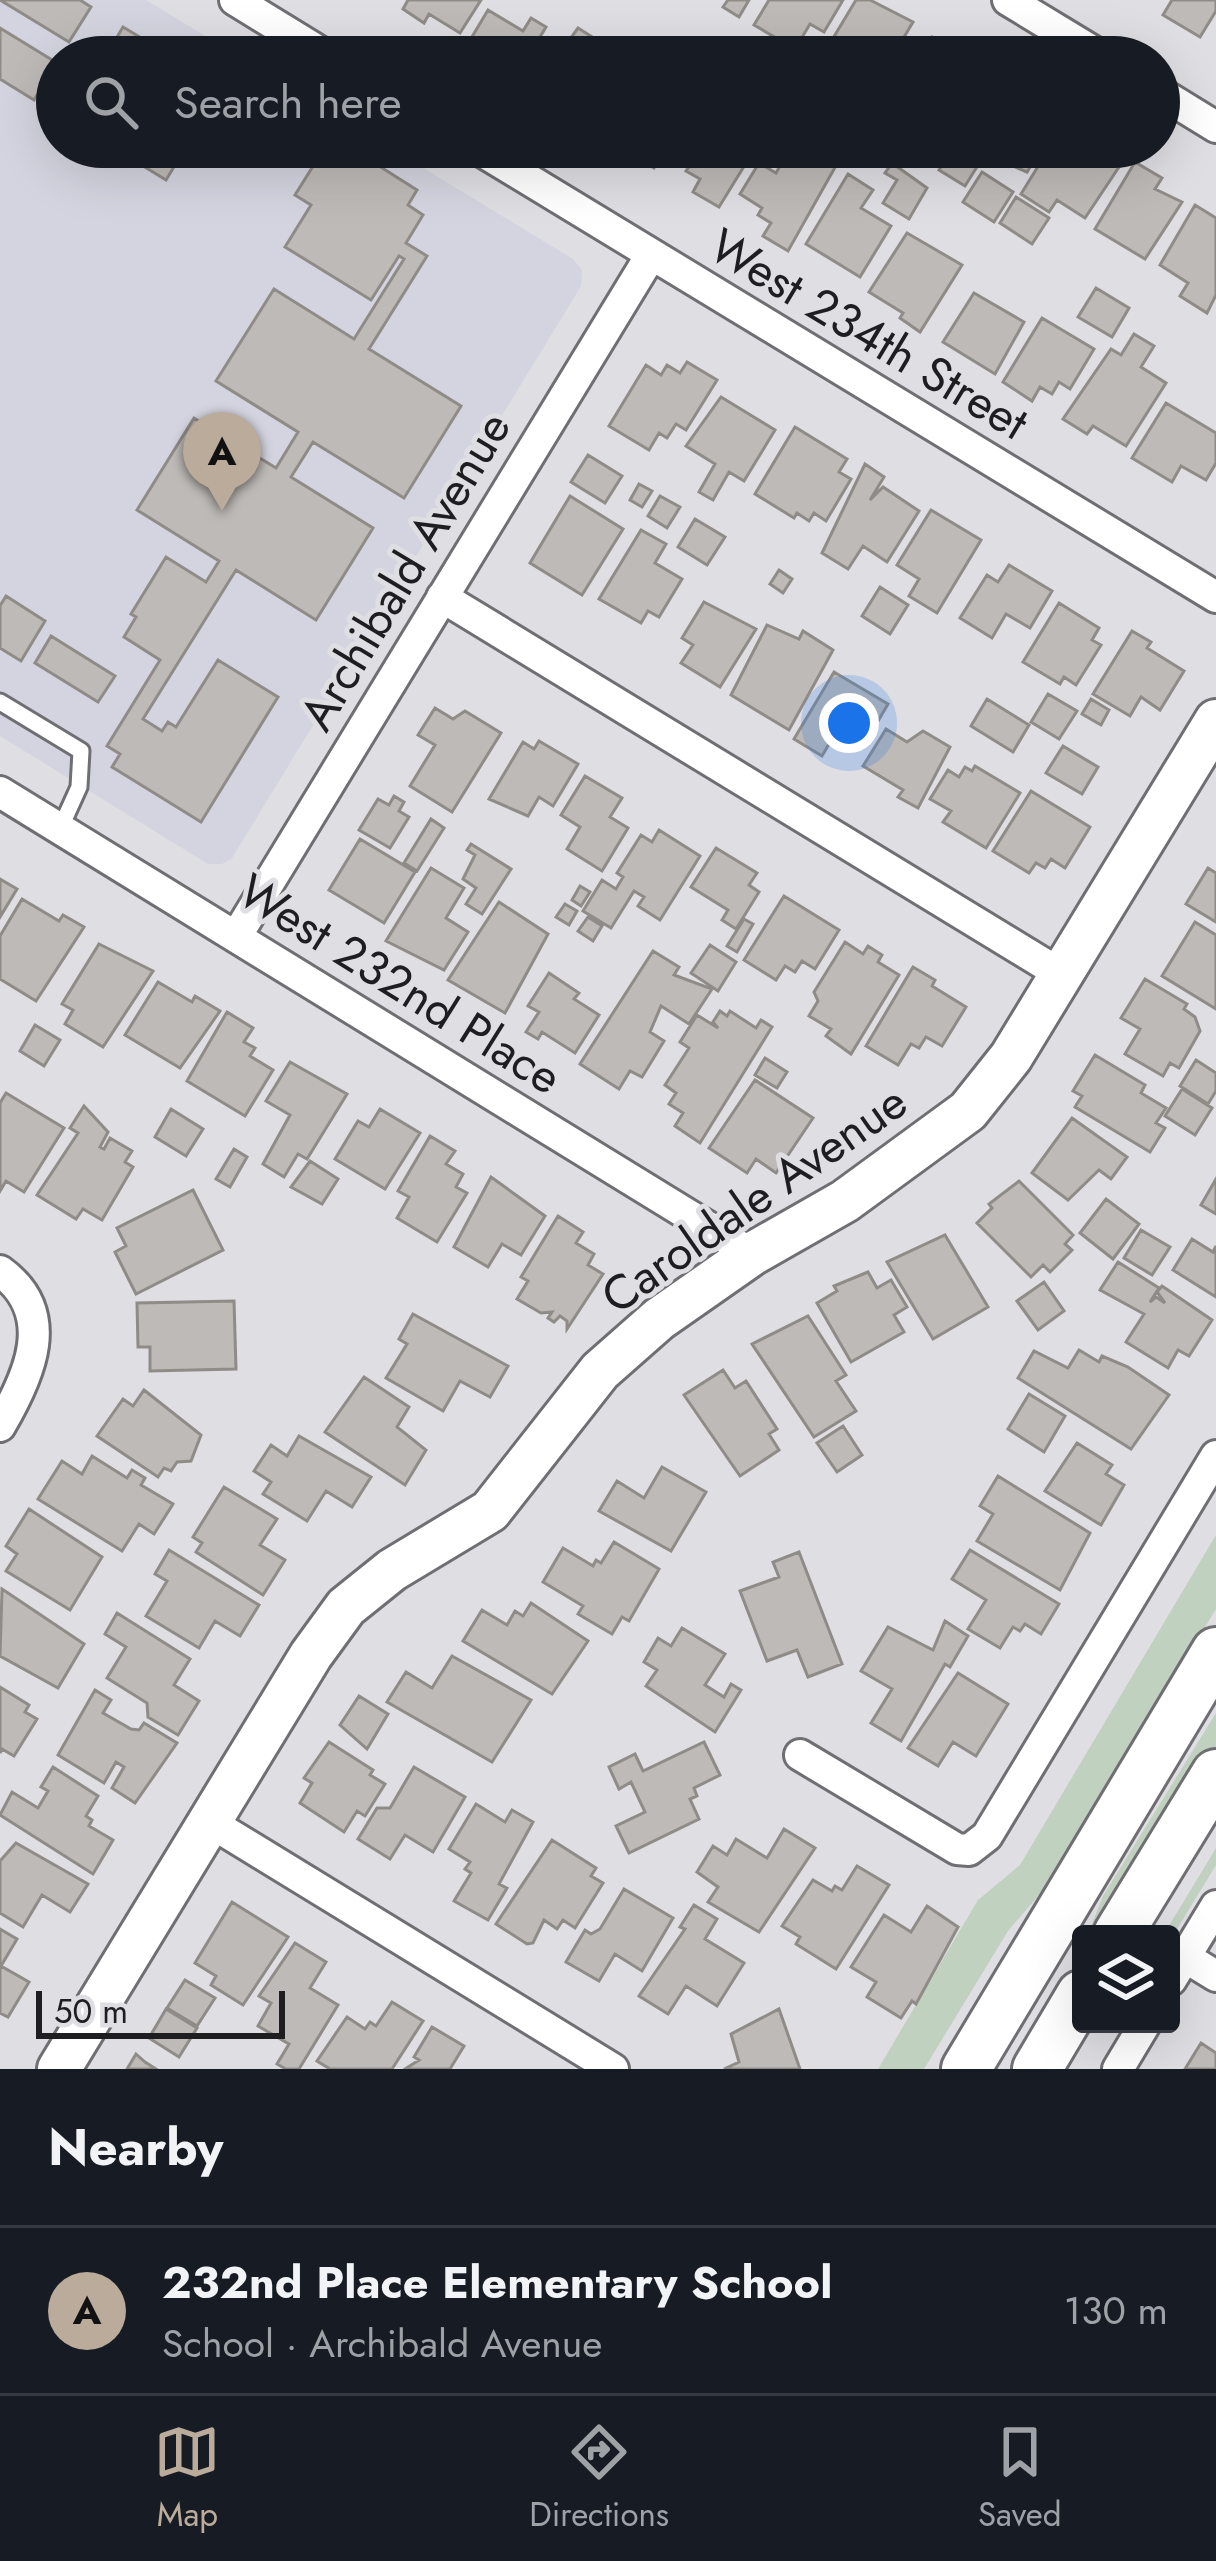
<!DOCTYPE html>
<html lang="en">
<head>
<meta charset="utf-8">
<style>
	body { margin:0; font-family:Jost,sans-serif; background:#242831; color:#f1f3f6 }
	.controls { position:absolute; right:36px; bottom:36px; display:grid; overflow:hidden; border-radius:12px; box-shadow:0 12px 48px #0002 }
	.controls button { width:108px; height:108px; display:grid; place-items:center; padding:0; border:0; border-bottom:3px solid #363941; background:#171b24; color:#f1f3f6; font:60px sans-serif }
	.scale { position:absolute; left:36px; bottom:30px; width:249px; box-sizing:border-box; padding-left:12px; border:6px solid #1e1e20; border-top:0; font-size:33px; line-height:42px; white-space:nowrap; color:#1e1e20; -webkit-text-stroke:9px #dedee3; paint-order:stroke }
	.you { position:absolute; left:849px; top:723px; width:42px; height:42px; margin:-30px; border:9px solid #fff; border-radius:50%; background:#1a73e8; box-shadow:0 0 0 18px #1a73e833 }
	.badge { display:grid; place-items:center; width:78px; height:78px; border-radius:50%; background:#baab9b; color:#111; font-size:39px; font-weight:700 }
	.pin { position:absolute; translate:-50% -99px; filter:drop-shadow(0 3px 6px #0008) }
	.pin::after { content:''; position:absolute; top:63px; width:42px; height:36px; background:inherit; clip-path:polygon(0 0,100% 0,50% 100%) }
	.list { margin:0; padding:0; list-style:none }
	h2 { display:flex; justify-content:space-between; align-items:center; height:156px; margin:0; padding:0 48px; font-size:51px }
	h2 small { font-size:39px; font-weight:400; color:#9ea1a6 }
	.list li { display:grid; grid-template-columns:78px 1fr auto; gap:36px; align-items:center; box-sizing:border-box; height:168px; padding:0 48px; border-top:3px solid #363941 }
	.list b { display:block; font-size:45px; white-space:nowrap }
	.list p { margin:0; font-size:39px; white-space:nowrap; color:#9ea1a6 }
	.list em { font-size:39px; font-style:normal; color:#9ea1a6 }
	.icon { flex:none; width:66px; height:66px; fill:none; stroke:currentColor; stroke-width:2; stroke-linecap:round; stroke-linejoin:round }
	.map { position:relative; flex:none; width:1216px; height:2069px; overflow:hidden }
	.search { position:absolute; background:#171b24; box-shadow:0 12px 48px #0002; left:36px; right:36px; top:36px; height:132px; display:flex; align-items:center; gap:30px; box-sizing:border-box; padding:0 42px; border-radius:66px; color:#9ea1a6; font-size:45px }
	.sheet { height:324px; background:#171b24 }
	nav { display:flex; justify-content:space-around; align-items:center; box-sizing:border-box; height:168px; border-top:3px solid #363941; background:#171b24; font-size:33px; color:#9ea1a6 }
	nav a { display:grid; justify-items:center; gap:6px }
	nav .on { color:#baab9b }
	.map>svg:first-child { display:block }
</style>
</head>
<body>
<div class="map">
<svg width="1216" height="2069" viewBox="0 0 1216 2069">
	<rect width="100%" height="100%" fill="#dedee3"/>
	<path fill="#d4d4e0" d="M0,0H146L240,57H57V147H389L573,259L582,270L581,286L232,858L222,864H208L0,736Z"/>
	<path fill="#c1d1bf" d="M1216,1535V1609L1050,1882L1008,1931L924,2069H878L978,1900L1020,1865Z
		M1216,1713V1747L1102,1934H1088L1103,1896Z
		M1216,1848V1865L1171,1939L1164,1934Z"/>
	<path fill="#bebab7" stroke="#8f8b87" stroke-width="3" d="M0,0H80L91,7L69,42Z
		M408,0H481L460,33L429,14L424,23L403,9Z
		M728,0H749L739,17L723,7Z
		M769,0H843L824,32L810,24L795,49L754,25Z
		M856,0H870L913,22L892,57H838L826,50Z
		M1172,0H1216V11L1200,37L1163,15Z
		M488,10L523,31L531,18L546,27L528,57H471L463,52Z
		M123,27L173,57H105Z
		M0,28L57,63L34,100L0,79Z
		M578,28L624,57H557Z
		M932,37L952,49L950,57H920Z
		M112,147H186L166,180Z
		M325,147H349L417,190L408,205L423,215L406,243L427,256L369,349L461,406L404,498L313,442L291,477L373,528L316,620L236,570L143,719L162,731L168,722L176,727L218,660L278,697L201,822L112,767L120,754L107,746L160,660L124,637L136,617L131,614L166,557L206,582L219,561L137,510L194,418L276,468L298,432L216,381L274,289L354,339L404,259L399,256L371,300L285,247L311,205L295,195Z
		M630,147H667L654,168L634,156L637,151Z
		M686,147H738L751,155L719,207L693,192L700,179L686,171L694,159L683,151Z
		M791,147H813L838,162L788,251L763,236L771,223L758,215L762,208L740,194L759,163L776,173Z
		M954,147H1042L1027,172L985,154L965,186L939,170Z
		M1050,147H1085L1104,158L1114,147L1127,155L1085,218L1057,200L1049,212L1021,194Z
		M1135,162L1162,178L1155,189L1182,202L1145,259L1095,229Z
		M892,163L927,188L909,219L883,203L897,180L885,173Z
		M982,172L1013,192L994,222L963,202Z
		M848,174L873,190L861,208L891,226L860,277L806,244Z
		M1016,197L1049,218L1032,244L1000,223Z
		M1195,205L1216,218V295L1207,313L1180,296L1188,283L1160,265Z
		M907,233L962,265L920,332L900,318L903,313L869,292Z
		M1096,288L1129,308L1112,337L1078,317Z
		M974,293L1024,322L995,374L943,342Z
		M1042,318L1094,349L1070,389L1059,382L1052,394L1040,387L1032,401L1003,382Z
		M1134,334L1154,346L1141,367L1166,383L1126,446L1093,426L1087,434L1063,419L1111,349L1121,355Z
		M687,362L717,380L686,430L676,424L667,438L659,433L649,450L609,426L646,365L661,375L667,365L680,373Z
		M721,397L775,430L744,481L729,472L713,500L699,492L715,464L686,446Z
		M1166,403L1216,433V463L1206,480L1181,466L1172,482L1132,458Z
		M795,427L847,459L839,472L851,479L826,521L814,513L809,521L797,513L794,518L755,494Z
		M588,455L622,476L605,503L571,482Z
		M865,464L884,477L870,500L883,487L919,511L887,562L863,546L848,569L822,553Z
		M639,484L652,491L642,507L630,500Z
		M570,496L623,529L582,595L530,563Z
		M660,496L680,507L667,528L648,516Z
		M931,510L981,540L937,613L909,596L919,579L897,565Z
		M695,519L725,537L707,565L678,547Z
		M641,530L666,544L655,563L682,579L659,617L648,611L641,623L599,599Z
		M1009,565L1052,591L1030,628L1006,614L992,638L960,618L987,575L998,582Z
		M779,570L792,579L783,593L770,584Z
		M880,587L908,605L890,634L862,616Z
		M6,596L45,621L21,661L0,648V606Z
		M704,602L756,629L720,687L681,663L693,645L682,638Z
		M1059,603L1099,628L1092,640L1101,645L1076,685L1064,677L1060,684L1023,662Z
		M767,625L799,639L803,631L833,650L789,730L731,695Z
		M1132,631L1151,642L1147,648L1184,671L1160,710L1141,697L1130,716L1093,694Z
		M51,636L115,676L98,702L35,663Z
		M834,672L888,704L864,745L846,735L840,745L832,739L822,756L794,739Z
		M1048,694L1077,711L1059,739L1031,722Z
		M987,699L1029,725L1013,752L971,726Z
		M1091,699L1109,710L1101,725L1082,714Z
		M435,708L453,719L465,711L501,733L452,812L410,786L435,745L418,735Z
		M886,729L907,742L923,731L950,747L918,808L898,797L903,790L863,766Z
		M539,741L578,764L553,806L539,797L528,816L489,799L523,742L534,749Z
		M1063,746L1098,767L1082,794L1046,773Z
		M975,766L1020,793L986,848L943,822L951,811L930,799L948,770L959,777L965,767L972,771Z
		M585,776L622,798L610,817L628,828L602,871L567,849L580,827L561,815Z
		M1031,791L1090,827L1065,868L1051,859L1045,868L1036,863L1029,873L993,851Z
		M394,796L404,802L399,811L409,817L390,848L359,830L378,799L389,805Z
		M431,819L444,828L417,871L404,863Z
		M659,830L700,856L660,920L638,906L644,897L634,891L611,928L583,911L602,880L616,889L623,877L617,873L641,835L652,842Z
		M360,839L415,872L384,923L329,890Z
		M471,844L511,869L482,914L466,904L476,888L463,879L475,855L467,850Z
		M716,848L757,873L749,885L759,892L736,929L722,920L728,910L691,887Z
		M431,868L464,888L446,918L468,932L444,970L386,941Z
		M1208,868L1216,873V922L1186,904Z
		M0,879L17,889L0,917Z
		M580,886L590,892L581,906L572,900Z
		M784,896L839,930L815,969L802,961L795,972L785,966L776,980L744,960Z
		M22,899L59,921L63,915L84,927L36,1001L0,979V936Z
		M499,902L548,934L505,1013L448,980Z
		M565,904L577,911L569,925L556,917Z
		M588,917L602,926L593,941L578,931Z
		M744,919L753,924L737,952L727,946Z
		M1195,922L1216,935V1009L1162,976Z
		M845,942L863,954L868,946L882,955L878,962L899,975L851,1054L826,1036L831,1029L809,1016L818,1001L814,992Z
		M99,944L153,971L103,1047L65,1024L73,1010L62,1004Z
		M710,945L736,962L718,991L691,973Z
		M653,951L679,967L674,975L712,989L689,1024L661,1006L650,1032L664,1041L642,1077L630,1071L619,1089L580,1064Z
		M913,967L935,980L932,986L966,1007L942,1046L926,1037L919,1048L911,1044L898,1065L866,1046Z
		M549,973L579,993L574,999L599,1015L575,1053L542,1032L538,1039L526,1032L539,1012L528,1006Z
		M1145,979L1187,1004L1184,1009L1195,1017L1200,1031L1179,1068L1170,1063L1163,1076L1125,1054L1140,1029L1121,1018Z
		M158,982L192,1002L195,996L220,1011L180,1068L125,1035Z
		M720,1011L727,1016L730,1011L756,1028L761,1020L772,1027L700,1143L675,1126L683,1113L669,1104L676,1093L665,1085L689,1048L680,1042L697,1015L718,1028L713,1022Z
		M227,1012L253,1028L244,1042L255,1048L250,1056L273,1070L245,1116L187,1081Z
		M35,1025L60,1040L44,1066L20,1051Z
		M1095,1055L1145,1085L1141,1093L1166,1108L1156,1123L1165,1128L1150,1152L1075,1107L1082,1096L1073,1091Z
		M765,1058L787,1072L777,1088L755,1075Z
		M1196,1060L1216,1073V1091L1208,1104L1180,1086Z
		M290,1062L347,1094L307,1159L298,1154L284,1177L263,1164L290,1115L266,1101Z
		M755,1080L813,1118L776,1173L756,1159L747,1173L709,1148Z
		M1182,1089L1212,1108L1195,1135L1165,1116Z
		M6,1093L64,1128L24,1192L6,1181L0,1191V1103Z
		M84,1106L108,1132L100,1147L104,1149L110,1138L132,1151L125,1162L133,1167L102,1220L83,1209L76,1219L37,1195L78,1133L70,1128Z
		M171,1109L203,1129L186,1156L155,1137Z
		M380,1109L420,1133L385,1189L335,1159L358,1121L369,1127Z
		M1072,1118L1127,1157L1111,1179L1099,1170L1068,1200L1032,1173Z
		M430,1136L455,1151L446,1164L463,1174L456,1187L467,1193L437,1242L397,1218L409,1197L398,1191Z
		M234,1149L247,1157L230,1187L216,1179Z
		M310,1161L338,1179L322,1204L291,1187Z
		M491,1177L545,1216L521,1255L502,1244L488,1267L454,1247Z
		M1216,1179V1214L1201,1205Z
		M1019,1181L1073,1235L1065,1244L1072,1250L1050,1272L1043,1265L1031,1277L977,1223L992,1208L989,1204Z
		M193,1190L223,1250L136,1294L115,1252L126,1246L117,1228Z
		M1106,1199L1139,1224L1113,1259L1080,1233Z
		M558,1216L583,1232L576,1243L594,1254L588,1265L603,1274L567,1329V1321L560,1316L554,1322L548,1318L552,1312L541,1313L517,1299L528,1281L521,1277Z
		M1141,1230L1170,1247L1152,1275L1124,1258Z
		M945,1235L988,1307L933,1339L887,1262Z
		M1192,1239L1213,1252L1216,1246V1297L1173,1270Z
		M1118,1262L1159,1288L1150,1302L1156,1297L1165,1303L1157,1292L1162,1286L1212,1320L1189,1356L1178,1350L1168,1368L1126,1342L1144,1314L1100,1290Z
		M868,1272L877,1288L891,1280L907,1307L894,1315L904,1332L851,1362L817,1303L837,1291L834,1286Z
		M1044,1282L1064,1311L1038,1330L1017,1301Z
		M234,1301L236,1369L150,1371V1347H138L137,1303Z
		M413,1314L508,1366L490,1397L460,1381L443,1411L386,1378L407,1344L399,1339Z
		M808,1316L846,1375L836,1381L856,1411L814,1437L752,1344Z
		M1079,1350L1099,1362L1102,1356L1128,1367L1169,1395L1131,1449L1018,1378L1034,1351L1068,1368Z
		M723,1370L735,1388L746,1381L777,1429L769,1434L779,1450L740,1476L684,1395Z
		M364,1377L409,1407L397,1427L426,1450L405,1485L325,1432Z
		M144,1390L201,1435L191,1461L177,1462L171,1471L164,1468L158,1477L97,1436L123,1399L133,1406Z
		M1029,1394L1065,1416L1044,1452L1008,1429Z
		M843,1426L862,1455L837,1472L817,1443Z
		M299,1436L371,1477L352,1507L326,1491L307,1521L263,1494L271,1482L254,1471L271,1445L287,1456Z
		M1077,1443L1112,1465L1106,1474L1124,1485L1101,1525L1045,1491Z
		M92,1456L127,1478L132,1470L145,1478L141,1485L173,1504L154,1534L139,1524L122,1551L38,1499L62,1461L82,1474Z
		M662,1467L706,1492L671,1551L599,1511L617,1481L644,1498Z
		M998,1476L1090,1533L1060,1590L977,1541L993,1514L980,1506Z
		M224,1487L277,1519L260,1545L285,1560L263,1595L196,1552L202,1543L193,1537Z
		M29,1509L102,1557L70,1610L6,1571L17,1554L6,1546Z
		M614,1542L659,1569L629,1621L622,1617L612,1634L578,1614L583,1606L543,1582L563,1548L593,1566L596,1560L601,1563Z
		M169,1550L259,1605L240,1636L215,1621L199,1648L146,1616L167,1581L155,1574Z
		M970,1550L1059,1604L1041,1634L1025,1624L1020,1631L1013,1627L1000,1648L968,1629L986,1600L952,1579Z
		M799,1552L842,1664L808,1677L797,1650L767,1661L740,1591L779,1577L773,1562Z
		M2,1589L84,1644L58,1688L0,1656Z
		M531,1603L588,1641L552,1694L463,1641L482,1610L507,1625L515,1611L523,1616Z
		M117,1613L190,1659L174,1685L199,1701L178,1735L148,1717L147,1703L107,1678L126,1647L105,1634Z
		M945,1621L968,1636L950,1667L945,1664L901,1741L871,1723L892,1689L861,1671L888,1627L933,1650Z
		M682,1628L725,1654L705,1685L724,1697L731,1684L741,1690L715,1732L646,1686L657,1670L644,1662L658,1638L671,1646Z
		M452,1656L531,1700L492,1762L387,1702L406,1672L432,1688Z
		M958,1673L1008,1704L976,1756L953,1742L938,1766L908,1748Z
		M0,1687L29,1705L25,1712L37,1719L14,1756L2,1749L0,1753Z
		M95,1690L111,1700L103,1713L131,1729L139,1730L144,1723L177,1743L135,1803L112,1788L124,1767L116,1762L104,1783L58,1755Z
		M359,1696L388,1714L367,1749L340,1725Z
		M329,1742L373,1770L370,1775L385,1784L365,1816L357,1811L344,1832L300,1803L312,1783L304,1778Z
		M704,1742L720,1775L694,1788L697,1796L690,1799L699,1819L629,1853L616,1826L645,1812L631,1782L619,1789L609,1767L635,1754L643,1771Z
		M53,1767L98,1796L86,1816L92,1820L89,1826L113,1840L93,1874L0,1815L12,1792L38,1808L48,1791L41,1787Z
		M414,1767L465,1797L433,1852L405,1835L390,1859L358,1839L377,1808H390Z
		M476,1804L505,1822L512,1810L533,1822L499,1884L507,1888L488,1920L454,1901L471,1873L465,1869L470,1862L449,1849Z
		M784,1829L815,1848L759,1932L708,1902L718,1887L697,1872L713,1846L727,1855L736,1839L767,1858Z
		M552,1840L596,1868L591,1876L603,1883L575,1928L563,1920L557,1929L544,1920L533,1943L527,1944L496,1924Z
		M16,1843L88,1884L70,1912L42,1895L23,1927L0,1913V1861Z
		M857,1866L889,1885L836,1969L796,1944L800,1937L782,1926L813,1880L832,1891L835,1886L842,1890Z
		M624,1889L673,1918L642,1971L615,1954L599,1981L566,1962L585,1930L591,1934L600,1929Z
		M232,1902L288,1937L243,2005L211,1985L216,1976L195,1963Z
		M694,1905L717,1919L705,1939L744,1963L717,2006L686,1986L668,2014L639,1996L685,1929L680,1927Z
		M927,1906L958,1927L916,2004L912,2001L901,2018L867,1997L876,1982L851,1967L884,1915L911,1932Z
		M0,1929L17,1939L1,1966L29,1982L8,2017L0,2013Z
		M295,1943L326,1962L310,1988L338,2005L299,2069H286L277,2064L289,2044L258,2026L271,2003L259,1996Z
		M185,1980L215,1998L197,2026L167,2008Z
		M392,2002L423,2021L392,2069H330L317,2061L347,2017L365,2029L370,2022L376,2026Z
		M166,2009L197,2028L179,2057L149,2038Z
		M779,2009L800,2069H724L739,2062L731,2034Z
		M432,2027L464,2046L450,2069H405L419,2060L414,2057Z
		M1201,2043L1216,2053V2069H1185Z
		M136,2054L145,2062L156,2069H127Z"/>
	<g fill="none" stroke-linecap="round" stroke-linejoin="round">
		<defs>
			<path id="lane" d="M0,702L81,751L79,787L60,829"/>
			<path id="street" d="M235,0L328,57
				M1008,0L1102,57
				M1159,92L1216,127
				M475,147L1216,597
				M442,597L1059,973
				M0,792L752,1254
				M237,935L651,255
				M0,1271C58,1313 30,1375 0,1426
				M800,1755L957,1849L969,1850L987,1836L1216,1456
				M208,1821L613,2069
				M1185,1957L1216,1976
				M1171,1980L1216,1906
				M1118,2069L1145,2024"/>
			<path id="secondary" d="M59,2069L311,1655L346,1607L392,1570L490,1511L600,1371L659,1319L752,1254L845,1201L968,1111L1011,1057L1216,721"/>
			<path id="primary" d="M1118,1934L1216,1774
				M966,2069L1216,1652
				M1037,2069L1081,1995"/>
		</defs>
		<use href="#lane" stroke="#6f6f73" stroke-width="21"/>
		<use href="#street" stroke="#6f6f73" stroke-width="36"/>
		<use href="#secondary" stroke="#6f6f73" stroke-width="48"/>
		<use href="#primary" stroke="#6f6f73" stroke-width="54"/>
		<use href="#lane" stroke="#fff" stroke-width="15"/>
		<use href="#street" stroke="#fff" stroke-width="30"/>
		<use href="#secondary" stroke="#fff" stroke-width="42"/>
		<use href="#primary" stroke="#fff" stroke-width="48"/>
	</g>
	<g text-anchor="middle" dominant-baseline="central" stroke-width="10" stroke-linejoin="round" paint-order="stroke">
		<g font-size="48" fill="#1e1e20" stroke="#dedee3">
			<text transform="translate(869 334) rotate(31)">West 234th Street</text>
			<text transform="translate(405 571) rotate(-59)">Archibald Avenue</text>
			<text transform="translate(400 984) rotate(32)">West 232nd Place</text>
			<text transform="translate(754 1199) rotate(-35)">Caroldale Avenue</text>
		</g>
	</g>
</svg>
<div class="controls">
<button><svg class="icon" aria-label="layers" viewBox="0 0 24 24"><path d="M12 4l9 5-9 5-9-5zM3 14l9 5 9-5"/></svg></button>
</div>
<div class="scale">50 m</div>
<div class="you"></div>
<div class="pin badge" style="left:222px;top:511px">A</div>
<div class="search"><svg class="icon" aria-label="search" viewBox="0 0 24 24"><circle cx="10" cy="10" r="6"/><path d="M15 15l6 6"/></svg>Search here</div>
</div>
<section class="sheet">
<h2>Nearby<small></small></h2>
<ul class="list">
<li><span class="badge">A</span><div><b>232nd Place Elementary School</b><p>School · Archibald Avenue</p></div><em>130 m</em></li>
</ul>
</section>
<nav>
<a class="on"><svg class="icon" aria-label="map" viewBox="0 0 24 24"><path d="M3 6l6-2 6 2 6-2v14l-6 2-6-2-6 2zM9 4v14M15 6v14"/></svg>Map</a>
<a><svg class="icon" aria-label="directions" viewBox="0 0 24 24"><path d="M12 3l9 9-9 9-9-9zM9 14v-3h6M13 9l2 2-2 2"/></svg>Directions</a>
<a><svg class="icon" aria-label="saved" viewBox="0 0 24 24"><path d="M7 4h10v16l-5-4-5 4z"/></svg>Saved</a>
</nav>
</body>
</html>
